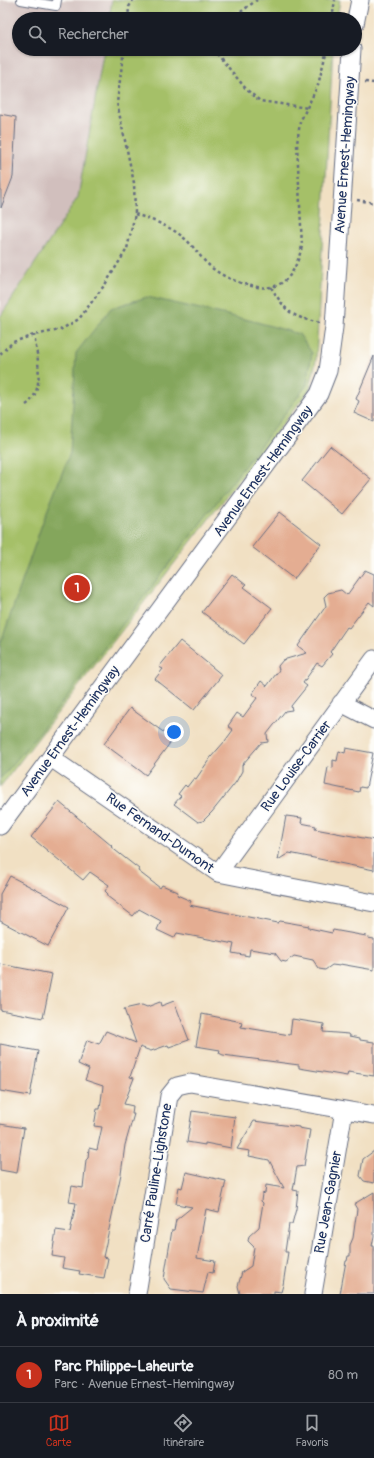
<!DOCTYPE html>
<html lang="fr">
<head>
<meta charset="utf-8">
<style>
	body { margin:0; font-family:Pangolin,sans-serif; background:#20242c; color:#f1f3f6 }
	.you { position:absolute; left:174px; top:732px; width:14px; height:14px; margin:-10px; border:3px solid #fff; border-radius:50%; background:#1a73e8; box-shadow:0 0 0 6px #1a73e833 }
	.badge { display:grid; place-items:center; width:26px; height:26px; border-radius:50%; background:#c8321e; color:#fff; font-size:13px; font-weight:700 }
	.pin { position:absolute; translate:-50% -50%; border:2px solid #fff; box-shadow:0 1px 4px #0006 }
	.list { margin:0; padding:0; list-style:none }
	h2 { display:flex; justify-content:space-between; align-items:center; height:52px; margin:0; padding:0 16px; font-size:17px }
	h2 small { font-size:13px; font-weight:400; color:#9ea1a6 }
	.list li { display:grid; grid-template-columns:26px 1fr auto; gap:12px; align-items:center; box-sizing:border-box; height:56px; padding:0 16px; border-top:1px solid #363941 }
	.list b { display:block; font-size:15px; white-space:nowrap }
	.list p { margin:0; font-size:13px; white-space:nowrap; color:#9ea1a6 }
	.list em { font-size:13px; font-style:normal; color:#9ea1a6 }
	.icon { flex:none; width:22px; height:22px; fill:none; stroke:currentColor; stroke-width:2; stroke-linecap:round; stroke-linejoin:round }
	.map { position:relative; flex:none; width:374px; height:1294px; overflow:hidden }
	.search { position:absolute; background:#171b24; box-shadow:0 1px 3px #0004; left:12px; right:12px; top:12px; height:44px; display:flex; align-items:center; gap:10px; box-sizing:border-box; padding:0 14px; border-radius:22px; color:#9ea1a6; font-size:15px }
	.sheet { height:108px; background:#171b24 }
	nav { display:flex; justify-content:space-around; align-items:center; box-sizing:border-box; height:56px; border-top:1px solid #363941; background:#171b24; font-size:11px; color:#9ea1a6 }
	nav a { display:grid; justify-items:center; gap:2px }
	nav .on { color:#c8321e }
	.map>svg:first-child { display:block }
</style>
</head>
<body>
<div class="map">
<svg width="374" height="1294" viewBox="0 0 374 1294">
	<rect width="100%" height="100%" fill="#fdfcf7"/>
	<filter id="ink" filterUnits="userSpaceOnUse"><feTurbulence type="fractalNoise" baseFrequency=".025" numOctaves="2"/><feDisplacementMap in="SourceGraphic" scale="8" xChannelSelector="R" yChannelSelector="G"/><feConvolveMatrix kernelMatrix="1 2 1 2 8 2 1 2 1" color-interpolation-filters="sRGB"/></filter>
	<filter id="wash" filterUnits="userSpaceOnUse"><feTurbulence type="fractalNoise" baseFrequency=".012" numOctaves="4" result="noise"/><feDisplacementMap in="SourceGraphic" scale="16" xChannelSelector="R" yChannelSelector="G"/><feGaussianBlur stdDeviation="0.9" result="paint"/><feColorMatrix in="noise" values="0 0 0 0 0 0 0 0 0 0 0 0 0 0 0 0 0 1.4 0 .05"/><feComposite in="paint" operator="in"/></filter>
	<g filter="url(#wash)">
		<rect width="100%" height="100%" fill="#f1e0c3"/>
		<path fill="#d1bfbd" d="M0,0H112L109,19H19V49H104L78,197L0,317Z"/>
		<path fill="#a5c067" stroke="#607862" d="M112,0H340L337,19H109Z
			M104,49H333L316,360L310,389L0,787V317L78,197Z"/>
		<path fill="#84a65c" stroke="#506a5d" d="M147,297L253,321L299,334L312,353L307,385L36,737L0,779V645L42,524L70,453L76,353L111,308Z"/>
		<g id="blocks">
			<path fill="#e4ad92" d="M0,114L16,117L13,177L1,208Z
				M374,356V422L354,413L359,401L356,399Z
				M330,446L371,479L342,514L302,481Z
				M280,512L321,544L294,579L252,547Z
				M365,570L374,574V606L369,602L349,628L347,627L330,652L332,654L322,666L317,663L303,683L307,686L291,706L292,710L285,711L267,734L268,742L261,743L242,765V771L236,782L212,812L203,821L198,822L174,804L181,796L178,794L185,785L187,787L194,778L196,779L211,757L225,741L233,730L228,726L237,713L243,717L257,698L252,694L261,681L267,686L279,670L278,666L283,660L307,653L298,646L326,606L324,597L328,593L341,590L347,595Z
				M232,574L246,585L244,587L272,608L244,644L202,612Z
				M180,641L222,675L194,710L155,679L163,669L159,667Z
				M130,708L173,739L146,775L104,744Z
				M346,748L373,753L366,788L360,787L359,792L325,785L328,767L333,768V760L337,761L339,751L345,753Z
				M59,802L112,846L111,847L139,869L138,871L160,888L162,885L178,892L177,895L191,901L189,905L278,923L280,921L309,926V928L332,933L333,930L366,936L368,938L374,939V970L340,964V966L332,965L325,970L319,969L313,960L294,956L286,962L281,961L275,953L250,949L249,956L232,953L234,944L177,933L174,938L157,930L161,921L139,909L133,916L107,896L108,894L105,891L109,885L90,872L83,880L31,837Z
				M286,816L302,818L301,823L316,826L315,829L374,840V870L289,853L278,860Z
				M10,876L69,907L48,946L0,921V894Z
				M0,964L52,974L43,1018L0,1010Z
				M174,1001L189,1040L169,1047L168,1045L151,1051L140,1047L130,1077L134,1078L124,1104L133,1106L132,1114H134L125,1145L121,1174L103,1257L108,1258L104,1278L79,1274L80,1271L62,1268L64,1258L52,1256L56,1230L70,1232L76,1203L69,1202L72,1186L83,1188L86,1160L88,1158L89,1148L97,1150L102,1127L94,1126L97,1109H100L103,1086L85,1080L89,1069L78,1064L87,1040L99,1044L106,1031L136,1043L124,1009L142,1005L147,1007L160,1002L161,1006Z
				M202,1014L242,1022L241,1027L290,1035L292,1019L324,1024L323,1032L349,1034L350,1036L360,1038V1040L374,1042V1076L348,1072L347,1076L299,1068V1065L223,1055L219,1053L220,1050L196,1046Z
				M0,1044L38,1051L30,1096L0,1091Z
				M192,1111L235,1117L231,1148L205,1143V1145L187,1142Z
				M254,1121L299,1127V1128L310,1130L304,1166L297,1167L293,1190L298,1191L296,1209L292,1224H289L285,1252H288L283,1285L281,1292L274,1291V1294H240L238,1286L242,1272L251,1266L254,1247L248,1241L249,1236L259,1227L263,1203L261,1201L262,1194L265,1193L266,1185L284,1188L269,1160L249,1156L250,1151L237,1149Z
				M0,1124L24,1128L17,1173L0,1170Z
				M374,1151V1183L364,1181L360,1176L363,1159Z
				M186,1172L226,1181L219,1212L206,1209L197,1258L215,1261L213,1273L208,1272L203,1293L171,1289L164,1279L172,1230H174L176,1220L192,1207L176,1204L179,1187L182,1188Z
				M374,1192V1236L372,1246H374V1294H340L346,1261H347L348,1256H350V1245L353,1238L357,1209L354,1204Z"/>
		</g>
	</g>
	<g filter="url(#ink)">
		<use href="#blocks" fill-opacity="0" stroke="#666d81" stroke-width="1"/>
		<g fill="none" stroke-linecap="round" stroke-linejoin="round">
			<defs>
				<path id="lane" d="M21,0L56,6L57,0"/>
				<path id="street" d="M355,24L360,0
					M341,703L374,720
					M51,758L218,873L374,903
					M0,826L319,394L328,371L334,327L352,49
					M218,873L374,659
					M137,1294L169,1096L177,1086L190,1083L374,1115
					M313,1294L344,1110"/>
			</defs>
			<use href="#lane" stroke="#666d81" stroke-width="10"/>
			<use href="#street" stroke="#666d81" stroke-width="19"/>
			<path stroke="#666d81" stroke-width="2.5" stroke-dasharray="3 3" stroke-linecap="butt" d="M128,17L145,19
				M128,19L129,7L133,0
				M231,19L257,0
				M332,19L335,0
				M213,49L247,90L260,101L308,108
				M365,82L374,83
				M357,200L374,203
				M135,214C152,220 170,226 184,238C194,246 201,259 211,267C220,275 232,280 244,284C279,295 294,280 302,246L297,144L300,122L318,85L327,49
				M271,287C287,313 290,316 320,323
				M0,354L13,342L34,335L60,330L79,319L106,283L127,249L135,214L134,183L117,103L124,49
				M26,405C46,391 37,355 34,335"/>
			<use href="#lane" stroke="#fff" stroke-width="8"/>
			<use href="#street" stroke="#fff" stroke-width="17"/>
		</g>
	</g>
	<g text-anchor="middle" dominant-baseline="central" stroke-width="3" stroke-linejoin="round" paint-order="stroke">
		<g font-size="14" fill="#1b2f5e" stroke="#fdfcf7">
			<text transform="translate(345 155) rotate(-86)">Avenue Ernest-Hemingway</text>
			<text transform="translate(263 471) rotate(-54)">Avenue Ernest-Hemingway</text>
			<text transform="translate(70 731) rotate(-54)">Avenue Ernest-Hemingway</text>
			<text transform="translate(296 766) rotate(-54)">Rue Louise-Carrier</text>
			<text transform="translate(160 833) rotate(35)">Rue Fernand-Dumont</text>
			<text transform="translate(156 1173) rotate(-81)">Carré Pauline-Lighstone</text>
			<text transform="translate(328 1202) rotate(-80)">Rue Jean-Gagnier</text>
		</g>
	</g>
</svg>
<div class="you"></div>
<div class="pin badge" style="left:77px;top:588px">1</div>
<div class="search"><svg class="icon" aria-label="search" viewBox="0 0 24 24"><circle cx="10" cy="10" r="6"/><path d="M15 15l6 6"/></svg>Rechercher</div>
</div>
<section class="sheet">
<h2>À proximité<small></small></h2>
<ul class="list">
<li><span class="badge">1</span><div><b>Parc Philippe-Laheurte</b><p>Parc · Avenue Ernest-Hemingway</p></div><em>80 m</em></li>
</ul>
</section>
<nav>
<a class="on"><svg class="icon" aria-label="map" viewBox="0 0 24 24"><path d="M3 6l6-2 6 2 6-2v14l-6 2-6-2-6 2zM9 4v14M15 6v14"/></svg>Carte</a>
<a><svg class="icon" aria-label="directions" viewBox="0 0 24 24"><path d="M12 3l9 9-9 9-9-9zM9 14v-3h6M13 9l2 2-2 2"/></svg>Itinéraire</a>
<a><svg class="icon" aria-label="saved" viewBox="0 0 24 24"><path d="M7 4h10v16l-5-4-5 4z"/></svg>Favoris</a>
</nav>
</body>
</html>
